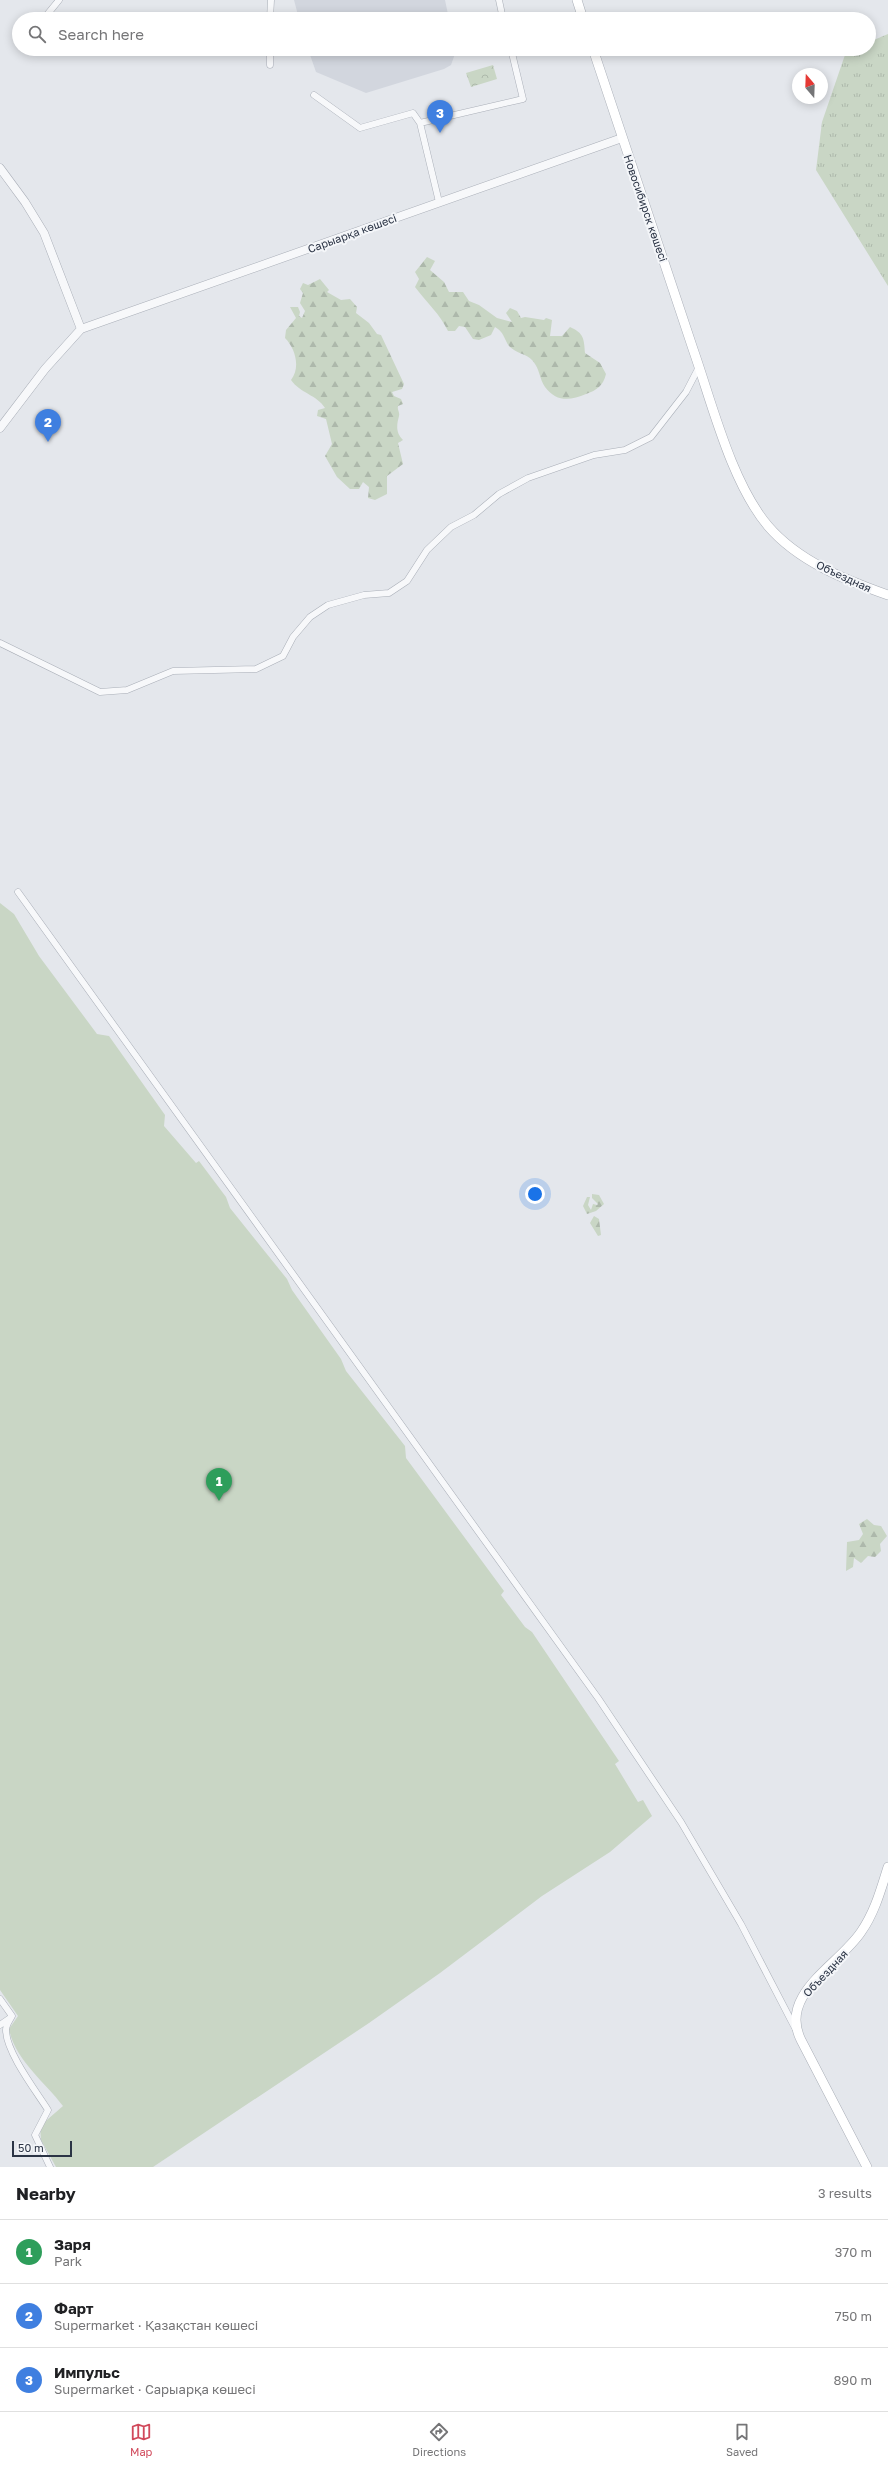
<!DOCTYPE html>
<html lang="en">
<head>
<meta charset="utf-8">
<style>
	body { margin:0; font-family:"Golos Text",sans-serif; background:#f6f6f6; color:#202124 }
	.compass { position:absolute; left:792px; top:68px; width:36px; height:36px; border-radius:50%; background:#fff; box-shadow:0 2px 10px #0003; rotate:341deg }
	.scale { position:absolute; left:12px; bottom:10px; width:60px; box-sizing:border-box; padding-left:4px; border:2px solid #2b3445; border-top:0; font-size:11px; line-height:14px; white-space:nowrap; color:#2b3445; -webkit-text-stroke:3px #f4f6f9; paint-order:stroke }
	.you { position:absolute; left:535px; top:1194px; width:14px; height:14px; margin:-10px; border:3px solid #fff; border-radius:50%; background:#1a73e8; box-shadow:0 0 0 6px #1a73e833 }
	.badge { display:grid; place-items:center; width:26px; height:26px; border-radius:50%; background:#d1495b; color:#fff; font-size:13px; font-weight:700 }
	.pin { position:absolute; translate:-50% -33px; filter:drop-shadow(0 1px 2px #0008) }
	.pin::after { content:''; position:absolute; top:21px; width:14px; height:12px; background:inherit; clip-path:polygon(0 0,100% 0,50% 100%) }
	.list { margin:0; padding:0; list-style:none }
	h2 { display:flex; justify-content:space-between; align-items:center; height:52px; margin:0; padding:0 16px; font-size:17px }
	h2 small { font-size:13px; font-weight:400; color:#757577 }
	.list li { display:grid; grid-template-columns:26px 1fr auto; gap:12px; align-items:center; box-sizing:border-box; height:64px; padding:0 16px; border-top:1px solid #e0e0e0 }
	.list b { display:block; font-size:15px; white-space:nowrap }
	.list p { margin:0; font-size:13px; white-space:nowrap; color:#757577 }
	.list em { font-size:13px; font-style:normal; color:#757577 }
	.icon { flex:none; width:22px; height:22px; fill:none; stroke:currentColor; stroke-width:2; stroke-linecap:round; stroke-linejoin:round }
	.map { position:relative; flex:none; width:888px; height:2167px; overflow:hidden }
	.search { position:absolute; background:#fff; box-shadow:0 2px 10px #0003; left:12px; right:12px; top:12px; height:44px; display:flex; align-items:center; gap:10px; box-sizing:border-box; padding:0 14px; border-radius:22px; color:#757577; font-size:15px }
	.sheet { height:244px; background:#fff }
	nav { display:flex; justify-content:space-around; align-items:center; box-sizing:border-box; height:56px; border-top:1px solid #e0e0e0; background:#fff; font-size:11px; color:#757577 }
	nav a { display:grid; justify-items:center; gap:2px }
	nav .on { color:#d1495b }
	.map>svg:first-child { display:block }
</style>
</head>
<body>
<div class="map">
<svg width="888" height="2167" viewBox="0 0 888 2167">
	<defs>
		<pattern id="grass-tufts" width="24" height="20" patternUnits="userSpaceOnUse"><rect width="24" height="20" fill="#c9d6c5"/><path d="M3 7l-1-3M5 7V3M7 7l1-3M15 17l-1-3M17 17v-4M19 17l1-3" fill="none" stroke="#adb8ab"/></pattern>
		<pattern id="forest-firs" width="22" height="20" patternUnits="userSpaceOnUse"><rect width="22" height="20" fill="#c9d6c5"/><path d="M5 1l3.5 6h-7zM16 11l3.5 6h-7z" fill="#adb8ab"/></pattern>
		<pattern id="park-crowns" width="20" height="18" patternUnits="userSpaceOnUse"><rect width="20" height="18" fill="#c9d6c5"/><path d="M2 6a3 3 0 1 1 6 0M12 15a3 3 0 1 1 6 0" fill="none" stroke="#adb8ab"/></pattern>
	</defs>
	<rect width="100%" height="100%" fill="#e4e7ec"/>
	<path fill="#d2d6de" d="M294,0H445L449,19H299Z
		M308,49H456V51L451,65L444,69L366,93L316,72Z"/>
	<path fill="url(#grass-tufts)" d="M888,34V286L816,170L822,122L847,49H869V42Z"/>
	<path fill="url(#forest-firs)" d="M427,257L435,261L430,270L444,282L449,292H463L469,301L479,305L497,318L512,322L506,313L510,308L517,311L521,318L525,317L544,320L546,318L552,320L550,336H562L570,327C584,333 584,339 585,353L600,363L606,374C603,386 597,390 586,394C571,400 557,403 545,387C539,379 540,368 532,360C527,354 515,353 509,346C504,339 504,332 495,327L491,335L479,340L473,339L465,327L459,326L455,331H448C440,314 427,303 415,287L419,279L415,272Z
		M320,279L329,290L327,292L341,300L350,299L357,307L356,313L369,323L377,334L381,335L404,384L402,389L392,392L394,396L401,399L403,404L398,406C397,410 400,412 399,416C397,424 395,432 403,440L398,443L403,464L387,476V494L375,500L368,498L369,487L363,482L359,489H350L337,477L325,456L332,444L326,419L317,416L318,410L325,408C317,395 300,393 291,380C301,367 295,348 285,338L286,330L296,318L290,307H298L300,312L299,316L302,318L305,311L300,303L303,293L300,289L303,283L308,285Z
		M592,1194L599,1195L604,1204L596,1211L587,1214L583,1206L587,1197H590L588,1205L591,1210L593,1204L597,1205L598,1204L592,1198Z
		M594,1216L599,1219L601,1235L598,1236L590,1223Z
		M867,1519L874,1525L881,1526L887,1536L880,1544L881,1551L875,1557L868,1556L861,1563L854,1558L853,1567L846,1571L847,1542L859,1540L863,1534L859,1524Z"/>
	<path fill="url(#park-crowns)" d="M493,65L497,79L471,87L466,73Z"/>
	<path fill="#c9d6c5" d="M0,903L14,914L39,956L97,1034L109,1036L165,1115L164,1126L196,1163L199,1161L226,1197L230,1208L287,1279L292,1290L341,1359L346,1371L405,1446L406,1458L504,1591L501,1595L525,1627L532,1632L619,1761L615,1764L638,1802L643,1800L652,1816L610,1852L542,1896L440,1973L369,2023L153,2167H56L41,2140L40,2126L63,2106C45,2082 15,2060 9,2029L18,2016L0,1990Z"/>
	<g fill="none" stroke-linecap="round" stroke-linejoin="round">
		<defs>
			<path id="minor" d="M499,0L503,19
				M49,19L46,16L59,0
				M270,19L271,0
				M270,49V65
				M314,95L360,128L413,113L420,123L523,99L511,49
				M420,123L439,202
				M0,643L100,692L127,690L173,671L256,669L283,656L293,637L310,617L328,605L364,595L389,593L407,581L427,550L451,527L474,515L499,494L528,478L594,455L625,450L651,437L686,392L699,367
				M18,892L598,1698L681,1822L741,1924L795,2028
				M0,1999L12,2016C10,2020 6,2025 6,2030C6,2052 36,2091 48,2110L35,2135L50,2167
				M0,2025L10,2018"/>
			<path id="tertiary" d="M0,168L25,202L44,233L81,329
				M0,428L45,369L81,329L622,138"/>
			<path id="secondary" d="M577,0L583,19
				M593,49C626,149 659,249 693,349C712,403 731,482 768,526C798,561 845,580 888,595
				M867,2167L801,2040C778,1994 839,1965 861,1932C875,1912 881,1889 888,1867"/>
		</defs>
		<use href="#minor" stroke="#a9aeb7" stroke-width="7"/>
		<use href="#tertiary" stroke="#a9aeb7" stroke-width="9"/>
		<use href="#secondary" stroke="#a9aeb7" stroke-width="10"/>
		<use href="#minor" stroke="#f7f8fa" stroke-width="6"/>
		<use href="#tertiary" stroke="#f7f8fa" stroke-width="8"/>
		<use href="#secondary" stroke="#fff" stroke-width="9"/>
	</g>
	<g text-anchor="middle" dominant-baseline="central" stroke-width="4" stroke-linejoin="round" paint-order="stroke">
		<g font-size="11" fill="#2b3445" stroke="#f4f6f9">
			<text transform="translate(646 208) rotate(71)">Новосибирск көшесі</text>
			<text transform="translate(352 233) rotate(-20)">Сарыарқа көшесі</text>
			<text transform="translate(844 576) rotate(25)">Объездная</text>
			<text transform="translate(825 1973) rotate(-47)">Объездная</text>
		</g>
	</g>
</svg>
<svg class="compass" viewBox="-18 -18 36 36"><path d="M0-13l5 13h-10z" fill="#e53935"/><path d="M0 13l5-13h-10z" fill="#757577"/></svg>
<div class="scale">50 m</div>
<div class="you"></div>
<div class="pin badge" style="left:219px;top:1501px;background:#2e9e5b">1</div>
<div class="pin badge" style="left:48px;top:442px;background:#3f7fe0">2</div>
<div class="pin badge" style="left:440px;top:133px;background:#3f7fe0">3</div>
<div class="search"><svg class="icon" aria-label="search" viewBox="0 0 24 24"><circle cx="10" cy="10" r="6"/><path d="M15 15l6 6"/></svg>Search here</div>
</div>
<section class="sheet">
<h2>Nearby<small>3 results</small></h2>
<ul class="list">
<li><span class="badge" style="background:#2e9e5b">1</span><div><b>Заря</b><p>Park</p></div><em>370 m</em></li>
<li><span class="badge" style="background:#3f7fe0">2</span><div><b>Фарт</b><p>Supermarket · Қазақстан көшесі</p></div><em>750 m</em></li>
<li><span class="badge" style="background:#3f7fe0">3</span><div><b>Импульс</b><p>Supermarket · Сарыарқа көшесі</p></div><em>890 m</em></li>
</ul>
</section>
<nav>
<a class="on"><svg class="icon" aria-label="map" viewBox="0 0 24 24"><path d="M3 6l6-2 6 2 6-2v14l-6 2-6-2-6 2zM9 4v14M15 6v14"/></svg>Map</a>
<a><svg class="icon" aria-label="directions" viewBox="0 0 24 24"><path d="M12 3l9 9-9 9-9-9zM9 14v-3h6M13 9l2 2-2 2"/></svg>Directions</a>
<a><svg class="icon" aria-label="saved" viewBox="0 0 24 24"><path d="M7 4h10v16l-5-4-5 4z"/></svg>Saved</a>
</nav>
</body>
</html>
